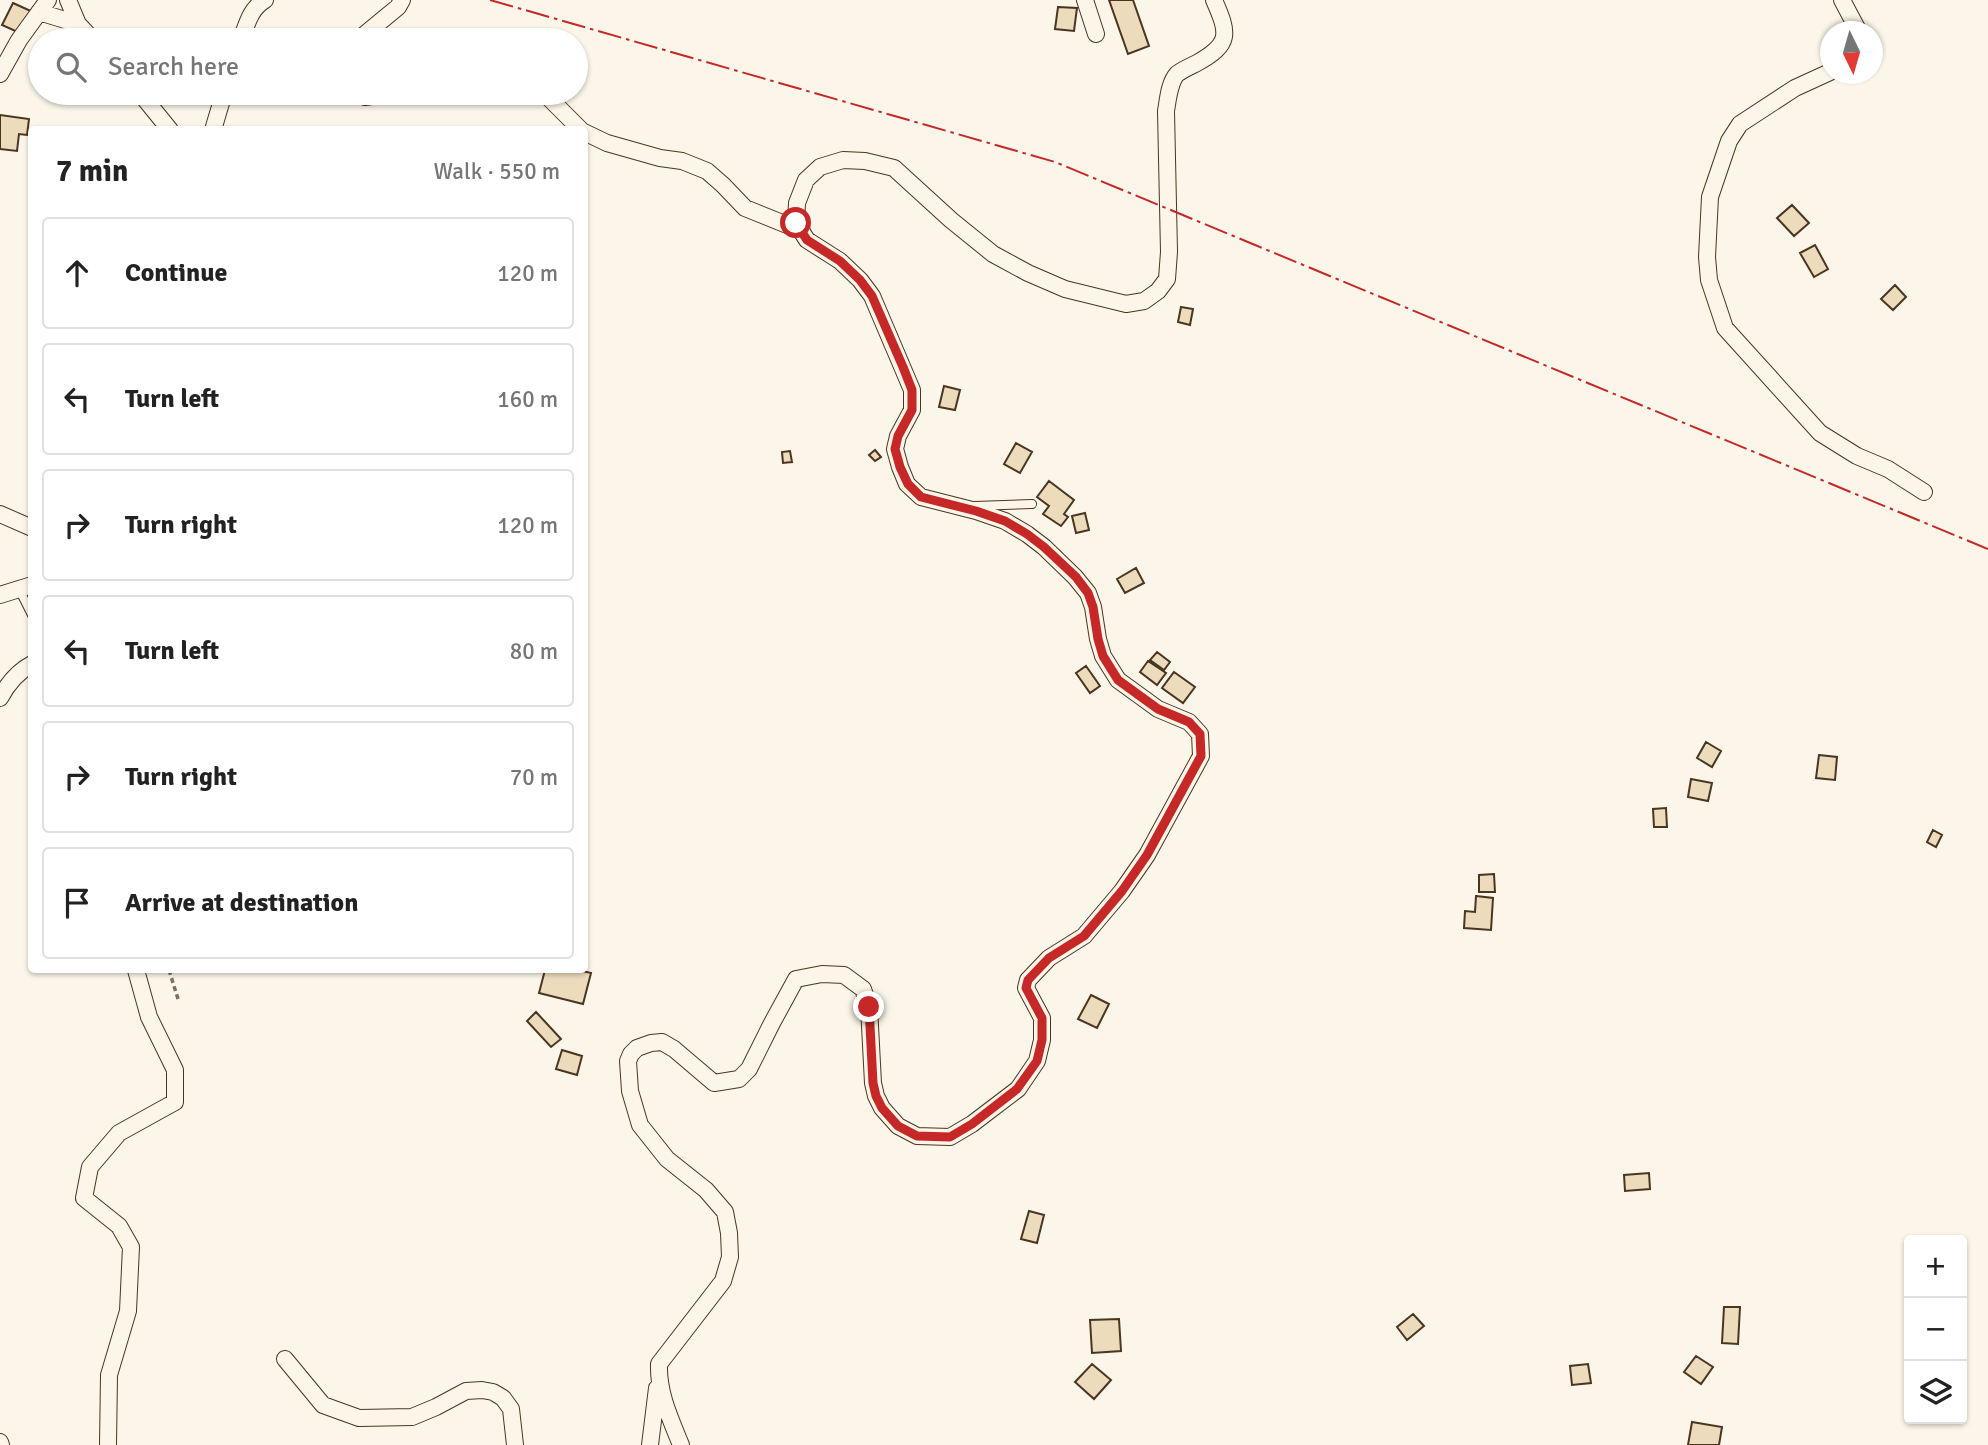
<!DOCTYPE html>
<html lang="en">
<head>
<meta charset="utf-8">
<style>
	body { margin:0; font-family:Signika,sans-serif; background:#f2f2f2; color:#222 }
	.controls { position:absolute; right:21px; bottom:21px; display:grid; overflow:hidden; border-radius:7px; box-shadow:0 2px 5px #0004 }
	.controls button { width:63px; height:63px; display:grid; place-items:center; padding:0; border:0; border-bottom:2px solid #e0e0e0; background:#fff; color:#222; font:35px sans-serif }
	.compass { position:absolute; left:1820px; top:21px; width:63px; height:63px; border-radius:50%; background:#fff; box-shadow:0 2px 5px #0004; rotate:175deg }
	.stop { position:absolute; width:21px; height:21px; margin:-16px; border:5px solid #c62828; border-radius:50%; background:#fff }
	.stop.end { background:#c62828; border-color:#fff; box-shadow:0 2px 7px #0008 }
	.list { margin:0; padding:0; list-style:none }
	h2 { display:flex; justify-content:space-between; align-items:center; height:91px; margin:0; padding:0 28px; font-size:30px }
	h2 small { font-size:23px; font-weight:400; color:#767676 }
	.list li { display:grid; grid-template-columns:46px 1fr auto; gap:21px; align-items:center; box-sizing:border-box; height:112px; margin:0 14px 14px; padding:0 14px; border:2px solid #e0e0e0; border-radius:7px }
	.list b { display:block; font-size:26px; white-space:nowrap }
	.list em { font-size:23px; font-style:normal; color:#767676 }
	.icon { flex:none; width:38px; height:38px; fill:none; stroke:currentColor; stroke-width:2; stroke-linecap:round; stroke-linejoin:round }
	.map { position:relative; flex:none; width:1988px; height:1445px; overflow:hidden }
	.search { position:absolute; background:#fff; box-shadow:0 2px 5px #0004; left:28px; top:28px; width:560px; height:77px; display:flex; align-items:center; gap:18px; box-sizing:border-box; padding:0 24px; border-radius:38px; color:#767676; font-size:26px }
	.panel { position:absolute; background:#fff; box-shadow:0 2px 5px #0004; left:28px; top:126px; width:560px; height:847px; border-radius:7px }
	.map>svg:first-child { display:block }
</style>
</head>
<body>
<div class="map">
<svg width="1988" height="1445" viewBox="0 0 1988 1445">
	<rect width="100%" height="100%" fill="#fbf6e9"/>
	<path fill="#ecdcbc" stroke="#4a3520" stroke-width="2" d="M1109,0H1133L1149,46L1128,54Z
		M13,3L33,12L22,34L2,25Z
		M1058,7L1077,8L1074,31L1055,29Z
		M0,115L29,119L27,135L19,134L17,151L0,149Z
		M1792,205L1809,223L1794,236L1777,218Z
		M1815,245L1828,269L1814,277L1800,253Z
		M1895,285L1906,297L1893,310L1881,299Z
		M1181,307L1193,309L1190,325L1178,322Z
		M944,386L960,390L955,410L939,407Z
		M1016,443L1032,452L1020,473L1004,464Z
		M875,450L881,457L875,461L869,455Z
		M790,451L792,462L783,463L782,452Z
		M1049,481L1074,500L1064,514L1068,517L1061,526L1043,514L1049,506L1037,497Z
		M1085,513L1089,530L1076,533L1072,516Z
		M1136,568L1144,583L1125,593L1117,579Z
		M1157,652L1170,662L1164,670L1150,660Z
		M1148,661L1166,673L1157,685L1140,672Z
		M1086,666L1100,686L1090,693L1076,673Z
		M1174,672L1195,687L1183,703L1162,688Z
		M1706,742L1721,751L1712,767L1697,758Z
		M1819,755L1837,757L1835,780L1816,778Z
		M1691,779L1712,783L1708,801L1688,797Z
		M1666,808L1667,827H1654L1653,809Z
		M1933,830L1942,835L1936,847L1927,842Z
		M1494,874L1495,892H1479V875Z
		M1476,896L1493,898L1491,930L1464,928L1465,911L1475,912Z
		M545,970H578L591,973L583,1004L539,993Z
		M1091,995L1109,1004L1097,1028L1078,1019Z
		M536,1012L561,1039L551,1047L527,1021Z
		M562,1050L582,1056L577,1075L556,1069Z
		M1649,1173L1650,1189L1625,1191L1624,1175Z
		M1029,1211L1044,1215L1037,1243L1021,1239Z
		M1724,1307H1740L1738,1344L1722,1343Z
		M1413,1314L1424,1326L1407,1340L1397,1327Z
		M1119,1319L1121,1351L1092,1353L1090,1320Z
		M1696,1356L1713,1367L1701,1384L1684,1372Z
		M1092,1364L1111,1380L1094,1399L1075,1382Z
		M1588,1364L1591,1383L1572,1385L1570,1366Z
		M1692,1422L1722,1427L1719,1445H1688Z"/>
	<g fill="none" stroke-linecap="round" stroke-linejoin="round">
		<defs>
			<path id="service" d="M975,506L1032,504
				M19,589L32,615"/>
			<path id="minor" d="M68,0L78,24L93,40
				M1085,0L1096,34
				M1842,0L1859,32
				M39,12L78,24
				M241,40C247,24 250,9 265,0
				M358,40L398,7L402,0
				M1830,72L1795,88L1740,124L1729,141L1710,197L1707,257L1709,280L1725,328L1820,433L1857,456L1888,469L1924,492
				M0,74L19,40L48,0
				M140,93L170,130
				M356,93L365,97L392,93
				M541,93L546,95L581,130
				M213,130L224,93
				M584,132L607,143L660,158L682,161L707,171L723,185L745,208L802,231
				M0,514L32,528
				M0,595L32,585
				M0,698C8,683 17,672 32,664
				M285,1359L323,1405L359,1418L412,1417L436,1407L466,1391L482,1390L493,1392L503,1398L511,1409L515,1445
				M0,1442L1,1445
				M108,1445L109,1375L128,1311L131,1247L119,1226L84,1198L90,1167L119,1133L175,1102V1070L149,1017L136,970
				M650,1445L657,1388
				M681,1445C670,1418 658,1393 659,1364L723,1281L730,1257L729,1233L725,1212L706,1190L667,1159L640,1125L630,1091L628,1061L631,1054L637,1048L651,1043L662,1042L674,1049L714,1083L739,1079L749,1069L772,1023L796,979L822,974L844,975L863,989L869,1007L873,1083L876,1096L882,1108L898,1126L917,1136L950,1137L972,1124L1018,1089L1037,1061L1042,1040V1018L1026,988L1028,980L1049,958L1084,936L1122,891L1147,855L1201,756L1200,734L1189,722L1158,709L1118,680L1103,656L1098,639L1093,607L1088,593L1075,577L1044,547L1027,534L1005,521L976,511L921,497L907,484L900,467L895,449L898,436L912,410V390L872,296L860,280L840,261L807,240L796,223L797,203L806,180L820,167L843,160L865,161L894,168L951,220L993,254L1028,273L1065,289L1126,304L1144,301L1158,291L1167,279L1169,252L1166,111C1168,100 1169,83 1177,74C1182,70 1191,66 1197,63C1231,44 1229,34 1214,0"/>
		</defs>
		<use href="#service" stroke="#4a3520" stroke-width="10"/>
		<use href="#minor" stroke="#4a3520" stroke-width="18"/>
		<path stroke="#7f6f5c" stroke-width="3.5" stroke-dasharray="5 3.5" stroke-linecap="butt" d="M169,970L178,999"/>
		<use href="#service" stroke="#fbf6e9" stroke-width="8"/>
		<use href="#minor" stroke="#fbf6e9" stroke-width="16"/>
		<path stroke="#c62828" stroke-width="2" stroke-dasharray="24 5 3.5 5" stroke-linecap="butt" d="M490,0L1055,162L1988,549"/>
	</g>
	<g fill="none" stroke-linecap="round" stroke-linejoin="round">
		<path stroke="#c62828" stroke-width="9" d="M796,223L807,240L840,261L860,280L872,296L903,367L912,390V410L898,436L895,449L900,467L908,484L921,497L976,511L1005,521L1027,534L1044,547L1076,577L1088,593L1093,607L1098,639L1103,656L1118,680L1158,709L1189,722L1200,734L1201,756L1147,855L1122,891L1084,936L1049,958L1028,980L1026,988L1042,1018V1040L1037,1061L1017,1089L972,1124L950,1137L917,1136L898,1126L882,1108L876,1096L873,1083L869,1007"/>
	</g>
</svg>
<div class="controls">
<button>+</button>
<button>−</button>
<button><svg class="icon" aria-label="layers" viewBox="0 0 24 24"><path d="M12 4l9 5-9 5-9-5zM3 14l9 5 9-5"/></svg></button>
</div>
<svg class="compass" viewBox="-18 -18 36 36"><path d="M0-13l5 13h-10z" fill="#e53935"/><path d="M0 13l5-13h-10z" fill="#767676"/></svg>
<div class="stop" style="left:796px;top:223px"></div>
<div class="stop end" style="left:869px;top:1007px"></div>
<div class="search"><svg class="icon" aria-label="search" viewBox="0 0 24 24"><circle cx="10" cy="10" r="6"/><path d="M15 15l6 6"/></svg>Search here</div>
<section class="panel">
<h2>7 min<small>Walk · 550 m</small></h2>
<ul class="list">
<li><svg class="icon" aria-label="ahead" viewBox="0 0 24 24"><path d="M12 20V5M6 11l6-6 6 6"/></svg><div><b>Continue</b></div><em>120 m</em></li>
<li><svg class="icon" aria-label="left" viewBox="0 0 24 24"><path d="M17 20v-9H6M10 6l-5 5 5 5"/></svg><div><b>Turn left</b></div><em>160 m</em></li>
<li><svg class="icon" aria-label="right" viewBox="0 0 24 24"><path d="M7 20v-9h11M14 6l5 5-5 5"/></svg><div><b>Turn right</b></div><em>120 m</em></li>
<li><svg class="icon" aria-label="left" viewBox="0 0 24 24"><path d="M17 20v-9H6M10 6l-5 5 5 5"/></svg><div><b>Turn left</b></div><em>80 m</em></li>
<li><svg class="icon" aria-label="right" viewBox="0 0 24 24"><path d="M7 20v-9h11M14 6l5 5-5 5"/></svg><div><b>Turn right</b></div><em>70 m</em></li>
<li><svg class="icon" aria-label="arrive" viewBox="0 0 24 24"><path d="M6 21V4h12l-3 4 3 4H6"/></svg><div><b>Arrive at destination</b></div></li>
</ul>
</section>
</div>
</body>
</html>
